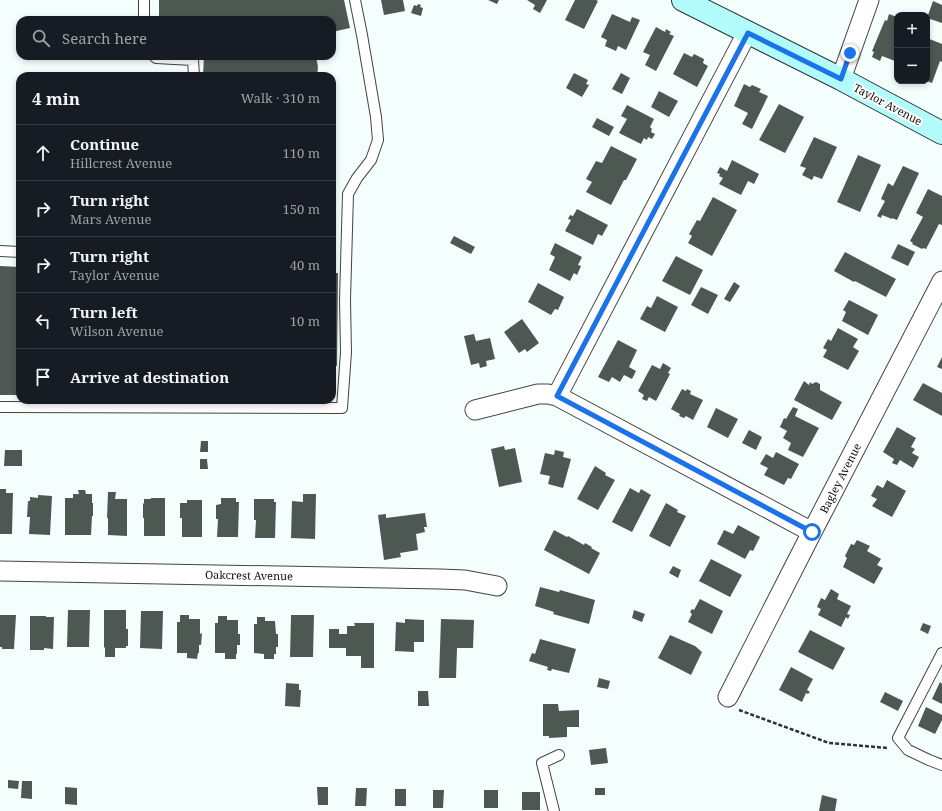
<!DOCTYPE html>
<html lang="en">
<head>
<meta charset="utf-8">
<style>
	body { margin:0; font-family:"Noto Serif",serif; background:#242831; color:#f1f3f6 }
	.controls { position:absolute; right:12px; top:12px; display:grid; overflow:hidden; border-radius:8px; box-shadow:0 2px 6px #0003 }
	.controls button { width:36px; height:36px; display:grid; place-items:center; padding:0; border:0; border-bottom:1px solid #363941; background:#171b24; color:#f1f3f6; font:20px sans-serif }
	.stop { position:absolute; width:12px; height:12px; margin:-9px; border:3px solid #1a73e8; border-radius:50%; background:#fff }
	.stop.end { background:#1a73e8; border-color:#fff; box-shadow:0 1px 4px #0008 }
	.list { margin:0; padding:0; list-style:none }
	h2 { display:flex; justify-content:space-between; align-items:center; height:52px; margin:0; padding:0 16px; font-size:17px }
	h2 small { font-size:13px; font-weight:400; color:#9ea1a6 }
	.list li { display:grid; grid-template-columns:26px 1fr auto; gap:12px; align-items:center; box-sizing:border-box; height:56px; padding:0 16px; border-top:1px solid #363941 }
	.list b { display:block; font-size:15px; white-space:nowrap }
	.list p { margin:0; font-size:13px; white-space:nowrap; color:#9ea1a6 }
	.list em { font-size:13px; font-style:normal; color:#9ea1a6 }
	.icon { flex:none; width:22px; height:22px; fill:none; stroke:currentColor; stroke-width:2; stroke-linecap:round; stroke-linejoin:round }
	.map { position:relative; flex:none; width:942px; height:811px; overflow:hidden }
	.search { position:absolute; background:#171b24; box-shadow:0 2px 6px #0003; left:16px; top:16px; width:320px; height:44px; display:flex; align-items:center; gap:10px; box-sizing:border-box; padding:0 14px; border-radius:12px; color:#9ea1a6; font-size:15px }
	.panel { position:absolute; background:#171b24; box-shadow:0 2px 6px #0003; left:16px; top:72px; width:320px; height:332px; border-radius:12px }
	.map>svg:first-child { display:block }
</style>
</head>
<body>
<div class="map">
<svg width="942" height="811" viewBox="0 0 942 811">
	<rect width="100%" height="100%" fill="#f4fffd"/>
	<path fill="#4d5852" d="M159,0H344L350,28L332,32V20H159Z
		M381,0H403L405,11L384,15Z
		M488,0H499L497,4Z
		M527,0H547L540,13L533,9L535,5Z
		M575,0H596L598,1L584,29L565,20Z
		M933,1L942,5V23L927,18Z
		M418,4L421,5L420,7L423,8L421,16L411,13L414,5L417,6Z
		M612,14L630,22L632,17L640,20L626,50L618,46L616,51L605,46L607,40L601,37Z
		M889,14L897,17V57L895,61L882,56L880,61L872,57L874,52L872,51L885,20L887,21Z
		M656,27L665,32L666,29L671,32L669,34L674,36L656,71L645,65L650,55L643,52Z
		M927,38L942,44V62L940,61L932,83L927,81Z
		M684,53L692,57L694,54L704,59L703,63L708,66L697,87L673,74Z
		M204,56H316L318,67L317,76H203Z
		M574,73L588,80L586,84L589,85L582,97L566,88Z
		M621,73L630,78L622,94L612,89Z
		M744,84L750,87L752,85L761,89L759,92L768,96L752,129L742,124L748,113L734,106Z
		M659,91L678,101L669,117L651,107Z
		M779,104L804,117L785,153L759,140Z
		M627,105L654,119L650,127L652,129L651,132L655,134L652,139L648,137L647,140L644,138L641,144L619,133L627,119L621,116Z
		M597,118L614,127L609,136L592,127Z
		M814,137L837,147L822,179L814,176L812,180L802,175L806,168L800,166Z
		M611,146L637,159L626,180H624L611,205L586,192L592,182L586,179L596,161L602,163Z
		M858,155L881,165L860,212L837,202Z
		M732,160L759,174L754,184L748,181L741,195L719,184L723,178L719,176L720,174L717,173L720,167L727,171Z
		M903,166L919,173L897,220L892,218V219L882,215L881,218L877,216L885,201L881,199L888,183L893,186Z
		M928,189L942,196V225L939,224L926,249L923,248L922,249L912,244L913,243L910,241L923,217L916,213Z
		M713,197L737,210L712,256L688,243L692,236L689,234L697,220L700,221Z
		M577,209L608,225L602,236L598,234L593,245L565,231L571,220L568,219L570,215L573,216Z
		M454,236L475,247L471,254L450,243Z
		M555,243L582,257L578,265L581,266L577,275L574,273L570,281L549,270L555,257L550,254Z
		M898,244L915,252L908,266L891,258Z
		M845,252L896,279L886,297L855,281L854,282L834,271Z
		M676,256L703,270L690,295L662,281Z
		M0,266L20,267V395H0Z
		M332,273H338L337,366H332Z
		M734,282L740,286L730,302L724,299Z
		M538,283L564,297L558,310L555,309L551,315L528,302Z
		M701,287L718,295L708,314L691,305Z
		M657,296L678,307L665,332L640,319L647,306L651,308Z
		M849,300L878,315L868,335L842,321L846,312L843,310Z
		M522,319L539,343L527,352L525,349L519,353L504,332Z
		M838,328L858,339L853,347L859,351L848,370L823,357L827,350L823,348L828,339L831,341Z
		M474,334L476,341L490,338L495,359L486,361L487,366L480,368L479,363L471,365L464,336Z
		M618,340L637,350L629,367L636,371L632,379L624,375L620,382L612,377L609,382L598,377Z
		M942,357V369L937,367Z
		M663,363L671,368L668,373L670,374L656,401L649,397L647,401L642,399L644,395L638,391L652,365L660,369Z
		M804,381L809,385L810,382L812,384L816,382L820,384V390L842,402L832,420L794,400Z
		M923,383L942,393V416L913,400Z
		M682,389L686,391L687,389L691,391L690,394L703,400L693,420L686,416L684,418L679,416L680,414L671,409Z
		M793,407L798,409L795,416L819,428L803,457L788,450L791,443L783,438L787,431L780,427L784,418L786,419Z
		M716,408L738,419L728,438L707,427Z
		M897,427L916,438L911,447L915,449L912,453L919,457L913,468L900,460L897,465L892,463L894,459L883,452Z
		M749,430L762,437L756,450L742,443Z
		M201,441H208V452H200Z
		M504,446L505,450L515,448L522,482L499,487L491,449Z
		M5,450H22V466H4Z
		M555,450L564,452L563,457L571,459L563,488L548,484L550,476L540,474L545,453L554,455Z
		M776,452L799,464L791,479L788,478L784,485L764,475L768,468L760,464L766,454L773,458Z
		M200,459H207L208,469H200Z
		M595,466L606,473L605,475L615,480L598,510L577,499Z
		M887,480L906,491L892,517L872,506L877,499L871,496L877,485L883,488Z
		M630,488L639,493L641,489L651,495L632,532L612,522Z
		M0,489H6V493H13L12,534H0Z
		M78,490H85L86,494H92V503H93V516H92L91,535H65V498H73V494H79Z
		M108,492H116L115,499H127V536L108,535V518H107Z
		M303,494H316L315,539L291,538L292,501L303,502Z
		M38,495L52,496L50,535L29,534L30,517H27L28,501H30V497L38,498Z
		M151,498H165V536H144V518H143V504L144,503V499H151Z
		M221,498H236V502H239L238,537H217L218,519H216V505L221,504Z
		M254,499H274V502H276L275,538H255L256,520H254Z
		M187,500H202V537H182V518H180V503H187Z
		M666,503L678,510L677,512L686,516L670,547L649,536Z
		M425,513L427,527H424L425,532L416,534L418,550L400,553L401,557L384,560L378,515L386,514V518Z
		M738,525L760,537L753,551L750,550L745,559L717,544L724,530L733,534Z
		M554,530L567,537L568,536L584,545L585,543L592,547L591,548L600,553L589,574L544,550Z
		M857,540L870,546L867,551L881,559L877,565L883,568L874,584L843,567L847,558L845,556L851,544L854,545Z
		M711,559L742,575L730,597L699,581Z
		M673,566L681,570L678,578L669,573Z
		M540,587L559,592L560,590L595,600L589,624L553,614L554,612L535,606Z
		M831,589L839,594L837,599L851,606L847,614L850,615L848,619L846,617L841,627L818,615L821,609L817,607L821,598L825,600Z
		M700,599L723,611L712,634L688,622L692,614L690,612L692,609L694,610Z
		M68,610H90L89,647H67Z
		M104,610H126V629H128V646H126V648H115V657H105V648L104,647Z
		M634,610L645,614L642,622L632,618Z
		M141,611H163L162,649L140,648Z
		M0,615H16L14,649H2V647H0Z
		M180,615H189V619H200V634L202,633L201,645H199V653H198L197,659L187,658V653H177V622H180Z
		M291,615H314L313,657H290Z
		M30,616H46V617H54L53,649L44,648V650H30Z
		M218,616H227V620H238V634H240V645H237V654H236V659H225V653H215V623H218Z
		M257,617H265V621H275L276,634H278V647H276V654H274V659H264V654L254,653V624H257Z
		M405,619L424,620V642H414V652L395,651L396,622L405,623Z
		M441,619L474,620L473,648H457L456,678H439Z
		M354,623H374V668H361V656H346V648H329V629H339V634H347V626H355Z
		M923,623L931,626L928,634L920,630Z
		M810,630L845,648L833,670L798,652Z
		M670,635L695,646L702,652L691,675L658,658Z
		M540,639L576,649L569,673L552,669L551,671L547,670L548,667L529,661L532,653L535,654Z
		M791,667L813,679L807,690L810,692L808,694L806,693L802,702L779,690Z
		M599,678L610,681L608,689L597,687Z
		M940,682L942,684V704L932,699Z
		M286,683L299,684V690H301L300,707L285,706Z
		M418,691H428L429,706H418Z
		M885,692L903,701L898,711L880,702Z
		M543,704H558L559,711L579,710V727H567V737L549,738V736H543Z
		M926,707L942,715V720L935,734L918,726Z
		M606,748L608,763L591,765L589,750Z
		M8,780L19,781L18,789L8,788Z
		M22,781H32V799L21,798Z
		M65,787L77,788V805L65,804Z
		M317,787H328V805H318Z
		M356,788H367L366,806H355Z
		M595,788H605V795H595Z
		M395,789H406V806H395Z
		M433,790H444L443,808H433Z
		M484,790H498V808H484Z
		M522,792H540V810H522Z
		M822,795L837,799L835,811H819Z"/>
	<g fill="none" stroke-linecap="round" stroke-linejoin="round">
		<defs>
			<path id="service" d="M144,0V20
				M154,56L156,58L193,60L194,76
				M0,251L20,252
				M0,407L342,408L346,352L345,300L348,194L357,178L371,160L378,140L376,117L362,35L355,0
				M942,653L898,738L908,750L929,760L942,765
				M554,811L542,763L559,755"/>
			<path id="minor" d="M841,79L869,0
				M557,396L747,33
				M475,410L538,394H548L557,396L812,532
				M0,571L440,579L465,580L497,586
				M728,697L812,532L942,281"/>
			<path id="secondary" d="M683,0L841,79L942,133"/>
		</defs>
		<use href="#service" stroke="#434343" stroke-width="12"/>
		<use href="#minor" stroke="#434343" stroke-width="21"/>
		<use href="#secondary" stroke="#323232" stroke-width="24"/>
		<path stroke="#323232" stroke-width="2.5" stroke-dasharray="4 2" stroke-linecap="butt" d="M739,710L829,743L888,748"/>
		<use href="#service" stroke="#fff" stroke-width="10"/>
		<use href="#minor" stroke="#fff" stroke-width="19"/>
		<use href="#secondary" stroke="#b1fcfb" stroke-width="22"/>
	</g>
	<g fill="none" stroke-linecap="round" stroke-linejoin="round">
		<path stroke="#1a73e8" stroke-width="5" d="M812,532L557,396L748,33L841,79L850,53"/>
	</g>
	<g text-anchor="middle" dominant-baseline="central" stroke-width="4" stroke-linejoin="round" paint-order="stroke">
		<g font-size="11" fill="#101010" stroke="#fff">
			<text transform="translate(888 104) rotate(28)">Taylor Avenue</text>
			<text transform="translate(840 478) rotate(-63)">Bagley Avenue</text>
			<text transform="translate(249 575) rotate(1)">Oakcrest Avenue</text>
		</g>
	</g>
</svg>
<div class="controls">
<button>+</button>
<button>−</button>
</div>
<div class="stop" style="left:812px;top:532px"></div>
<div class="stop end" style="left:850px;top:53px"></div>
<div class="search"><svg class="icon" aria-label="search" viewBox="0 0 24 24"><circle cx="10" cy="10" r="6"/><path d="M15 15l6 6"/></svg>Search here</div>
<section class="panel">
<h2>4 min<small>Walk · 310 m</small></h2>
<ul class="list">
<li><svg class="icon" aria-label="ahead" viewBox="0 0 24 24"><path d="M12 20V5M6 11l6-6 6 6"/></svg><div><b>Continue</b><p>Hillcrest Avenue</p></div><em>110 m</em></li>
<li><svg class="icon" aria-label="right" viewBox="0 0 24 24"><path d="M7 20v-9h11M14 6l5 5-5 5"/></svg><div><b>Turn right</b><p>Mars Avenue</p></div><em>150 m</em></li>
<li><svg class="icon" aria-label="right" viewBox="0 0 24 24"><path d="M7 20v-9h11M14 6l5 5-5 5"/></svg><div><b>Turn right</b><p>Taylor Avenue</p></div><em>40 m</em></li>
<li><svg class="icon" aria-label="left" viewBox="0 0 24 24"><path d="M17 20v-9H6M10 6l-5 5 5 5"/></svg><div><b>Turn left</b><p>Wilson Avenue</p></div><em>10 m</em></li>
<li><svg class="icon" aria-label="arrive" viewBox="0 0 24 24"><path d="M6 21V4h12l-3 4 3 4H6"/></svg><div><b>Arrive at destination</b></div></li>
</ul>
</section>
</div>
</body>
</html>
